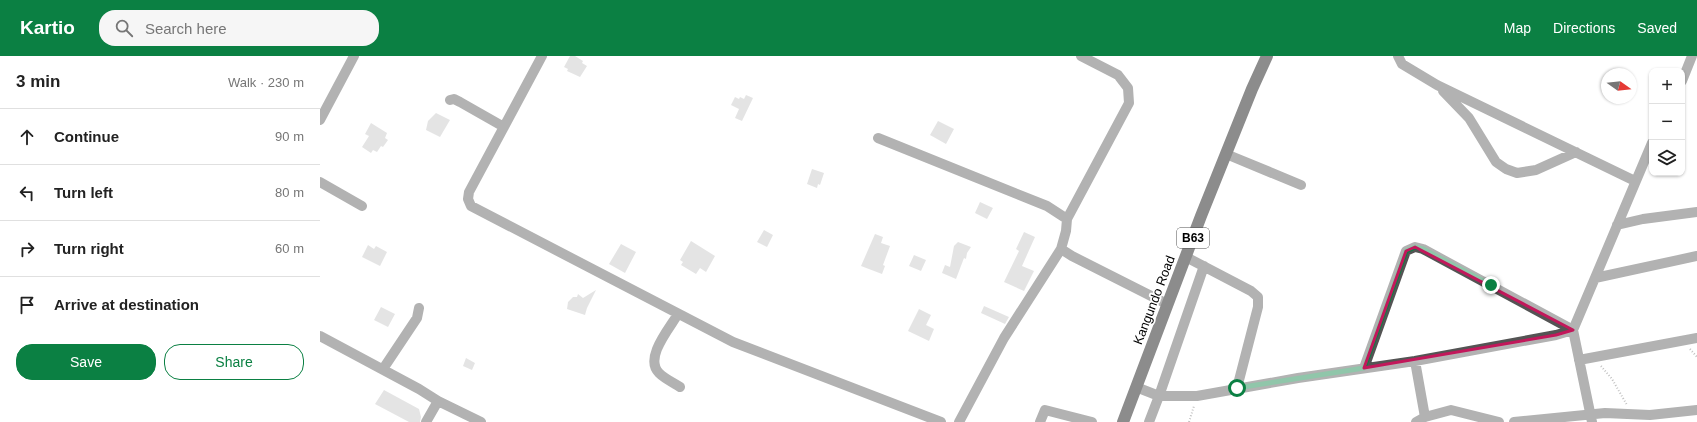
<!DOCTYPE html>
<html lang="en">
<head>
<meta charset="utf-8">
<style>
	body { margin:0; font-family:Arial,sans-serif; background:#f6f6f6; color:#222 }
	.controls { position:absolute; right:12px; top:12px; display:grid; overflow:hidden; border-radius:8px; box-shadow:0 1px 3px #0004 }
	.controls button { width:36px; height:36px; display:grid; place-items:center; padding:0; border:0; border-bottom:1px solid #e0e0e0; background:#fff; color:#222; font:20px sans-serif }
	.compass { position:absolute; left:1281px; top:12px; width:36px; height:36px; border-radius:50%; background:#fff; box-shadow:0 1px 3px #0004; rotate:105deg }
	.stop { position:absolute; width:12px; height:12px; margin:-9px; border:3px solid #0b8043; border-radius:50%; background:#fff }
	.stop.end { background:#0b8043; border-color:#fff; box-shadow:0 1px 4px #0008 }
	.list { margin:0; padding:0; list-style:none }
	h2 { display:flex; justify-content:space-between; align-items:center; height:52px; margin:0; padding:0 16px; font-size:17px }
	h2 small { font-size:13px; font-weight:400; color:#767676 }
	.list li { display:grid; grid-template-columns:26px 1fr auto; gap:12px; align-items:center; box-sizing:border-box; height:56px; padding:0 16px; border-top:1px solid #e0e0e0 }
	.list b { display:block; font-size:15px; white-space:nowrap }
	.list em { font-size:13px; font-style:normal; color:#767676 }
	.actions { display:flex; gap:8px; padding:12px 16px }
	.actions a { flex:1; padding:9px 0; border:1px solid #0b8043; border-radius:16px; text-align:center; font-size:14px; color:#0b8043 }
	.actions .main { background:#0b8043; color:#fff }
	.icon { flex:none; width:22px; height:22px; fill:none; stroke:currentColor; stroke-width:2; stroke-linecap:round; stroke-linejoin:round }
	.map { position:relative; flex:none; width:1377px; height:366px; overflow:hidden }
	header { display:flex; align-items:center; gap:24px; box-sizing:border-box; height:56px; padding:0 20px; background:#0b8043; color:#fff }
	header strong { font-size:19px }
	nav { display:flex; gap:22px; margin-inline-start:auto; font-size:14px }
	.search { width:280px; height:36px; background:#f6f6f6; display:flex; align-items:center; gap:10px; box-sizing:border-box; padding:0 14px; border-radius:16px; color:#767676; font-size:15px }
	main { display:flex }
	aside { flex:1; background:#fff }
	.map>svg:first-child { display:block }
</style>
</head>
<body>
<header>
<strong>Kartio</strong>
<div class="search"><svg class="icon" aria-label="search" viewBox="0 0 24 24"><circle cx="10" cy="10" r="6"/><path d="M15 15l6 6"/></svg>Search here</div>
<nav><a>Map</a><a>Directions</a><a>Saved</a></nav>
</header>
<main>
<aside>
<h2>3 min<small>Walk · 230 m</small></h2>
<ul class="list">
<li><svg class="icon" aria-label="ahead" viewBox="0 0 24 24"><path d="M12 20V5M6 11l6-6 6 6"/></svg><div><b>Continue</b></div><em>90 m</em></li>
<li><svg class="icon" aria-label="left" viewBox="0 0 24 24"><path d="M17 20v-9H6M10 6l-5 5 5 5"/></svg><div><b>Turn left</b></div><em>80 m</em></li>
<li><svg class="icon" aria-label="right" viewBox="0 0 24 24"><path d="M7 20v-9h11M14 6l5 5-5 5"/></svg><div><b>Turn right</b></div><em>60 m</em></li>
<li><svg class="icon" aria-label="arrive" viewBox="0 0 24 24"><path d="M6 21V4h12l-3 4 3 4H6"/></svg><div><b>Arrive at destination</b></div></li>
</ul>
<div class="actions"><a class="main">Save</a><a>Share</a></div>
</aside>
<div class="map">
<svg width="1377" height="366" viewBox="0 0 1377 366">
	<rect width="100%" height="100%" fill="#fff"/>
	<path fill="#c4c4c4" d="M250,0H255L263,5L262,7L267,10L260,21L247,15L248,13L244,11Z
		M426,39L433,42L422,65L415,62L419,53L411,49L415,41L419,43L420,41L424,43Z
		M116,57L130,64L120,81L106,74L108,65Z
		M618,65L634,73L626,88L610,79Z
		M51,67L67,77L65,82L68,84L63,91L61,90L57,96L53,94L51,97L42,91L49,80L45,78Z
		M492,113L504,117L500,129L498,128L497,132L487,128Z
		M660,146L673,152L667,163L655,157Z
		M444,174L453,179L447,191L437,186Z
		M704,176L715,181L702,210L714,215L704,235L684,226L699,195L696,193Z
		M555,178L563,181L561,187L570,190L563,209L565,210L562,218L541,210Z
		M371,185L395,200L386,216L380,212L376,218L361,209L363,206L360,204Z
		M638,186L651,191L647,197L646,203L644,202L636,223L622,217L625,209L630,211L634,190Z
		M301,188L316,196L305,217L289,208Z
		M48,189L54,193L56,190L67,196L60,210L42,201Z
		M594,199L606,204L601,215L589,210Z
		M276,234L267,252L265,259L247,253L248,246L253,241H257L258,238L263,242Z
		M664,250L689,261L685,268L661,257Z
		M61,251L75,258L68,271L54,264Z
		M599,253L611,259L606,269L614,273L609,285L588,275Z
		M146,302L155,307L152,314L143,310Z
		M64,334L99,353L101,361L100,366H89L55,348Z"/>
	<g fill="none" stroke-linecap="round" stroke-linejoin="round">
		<path stroke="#767676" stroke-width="2" stroke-dasharray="1 2" stroke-linecap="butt" d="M1370,293L1377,301
			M1281,310L1292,323L1307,349
			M869,366L874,350"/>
		<path stroke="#545454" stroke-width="10" d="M222,0L149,136L148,143L151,150L413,286L621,366
			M1078,0L1082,8L1117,29L1315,125
			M1362,25L1372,0
			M1123,35L1149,62L1176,106L1186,113L1197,117L1216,114L1256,96
			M130,44L134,43L140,46L184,71
			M0,64L34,0
			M558,82L727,150L747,163L746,175L741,193L684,282L639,366
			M906,98L981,129
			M0,126L42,150
			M747,163L809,47L808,32L798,19L761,0
			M1297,169L1323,163L1377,156
			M741,193L752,200L847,248
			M866,201L931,235L938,241V251L917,332
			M884,210L839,340H877L978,322L1095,305L1236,279L1253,274
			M1275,222L1377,200
			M358,258C349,273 324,302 339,317C345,323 354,327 360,331
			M0,280L99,333L118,345L106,366
			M1259,304L1377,282
			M1095,305L1105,361L1096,366
			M1044,312L1086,195L1095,191L1103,193L1253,274
			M63,313L97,262L99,252
			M816,331L839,340L829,366
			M118,345L161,366
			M1105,361L1131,354L1179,366
			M720,366L725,354L772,366
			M1194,366L1285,357L1330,359L1377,354
			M1272,366L1253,274L1332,87"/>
		<path stroke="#000" stroke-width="12" d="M803,366L881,160L932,33L947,0"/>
	</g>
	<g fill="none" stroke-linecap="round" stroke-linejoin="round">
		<path stroke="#0b8043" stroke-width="5" d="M917,332L1044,312L1086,195L1095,191L1103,193L1171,229"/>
	</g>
	<path d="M0 0H1377V366H0ZM1095,191L1253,274L1236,279L1044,312L1086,195Z" fill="#fff" fill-opacity=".55" fill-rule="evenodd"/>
	<path fill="none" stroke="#c2185b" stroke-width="3" stroke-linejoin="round" d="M1095,191L1253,274L1236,279L1044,312L1086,195Z"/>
	<g text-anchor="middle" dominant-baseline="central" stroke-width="3.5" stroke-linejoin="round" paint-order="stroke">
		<rect fill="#fff" stroke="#4c4c4c" stroke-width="1" x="857" y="172" width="32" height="20" rx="3"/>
		<g font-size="12" font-weight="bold" fill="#000">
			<text x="873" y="182">B63</text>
		</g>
		<g font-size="13" fill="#000" stroke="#fff">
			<text transform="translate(834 244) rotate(-69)">Kangundo Road</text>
		</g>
	</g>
</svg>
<div class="controls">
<button>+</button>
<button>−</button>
<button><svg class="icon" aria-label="layers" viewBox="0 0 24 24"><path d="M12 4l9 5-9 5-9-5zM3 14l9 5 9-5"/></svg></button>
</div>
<svg class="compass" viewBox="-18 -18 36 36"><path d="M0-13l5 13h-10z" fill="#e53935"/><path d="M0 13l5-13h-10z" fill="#767676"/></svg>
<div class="stop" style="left:917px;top:332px"></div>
<div class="stop end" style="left:1171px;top:229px"></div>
</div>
</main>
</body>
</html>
